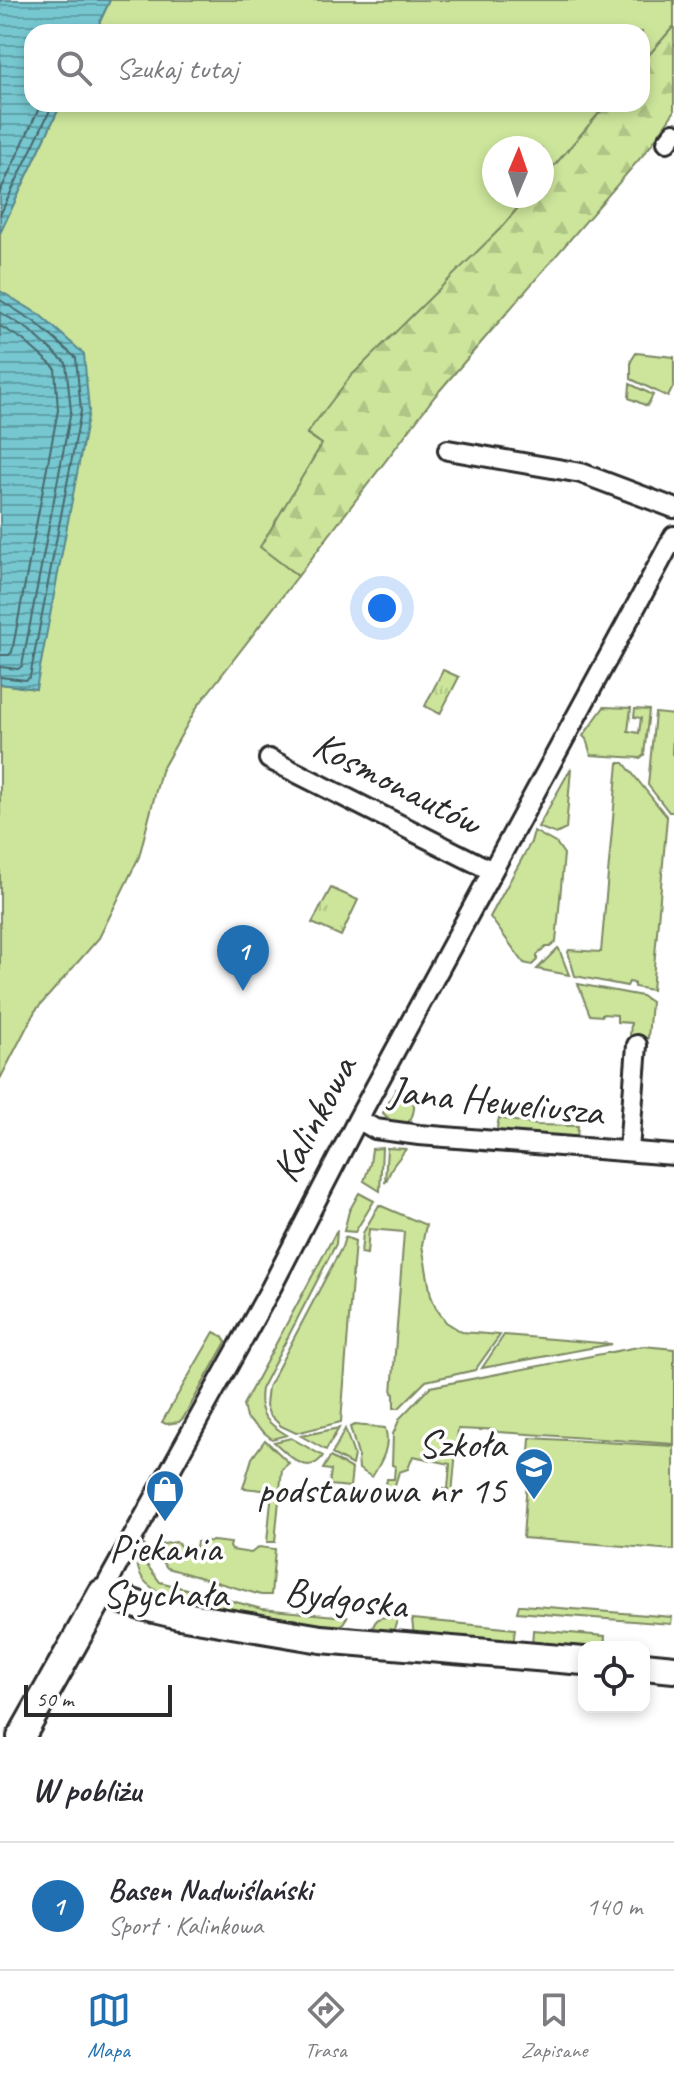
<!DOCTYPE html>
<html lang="pl">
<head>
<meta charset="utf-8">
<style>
	body { margin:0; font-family:Caveat,sans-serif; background:#f7f7f7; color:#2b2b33 }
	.controls { position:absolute; right:24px; bottom:24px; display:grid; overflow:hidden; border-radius:16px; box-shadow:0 4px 12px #0003 }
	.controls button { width:72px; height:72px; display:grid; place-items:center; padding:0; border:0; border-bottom:2px solid #e1e1e2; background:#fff; color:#2b2b33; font:40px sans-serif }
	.compass { position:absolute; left:482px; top:136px; width:72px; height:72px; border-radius:50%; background:#fff; box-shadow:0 4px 12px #0003; rotate:2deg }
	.scale { position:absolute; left:24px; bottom:20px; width:148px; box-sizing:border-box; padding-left:8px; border:4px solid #2b2b2b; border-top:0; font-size:22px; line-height:28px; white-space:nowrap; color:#2b2b2b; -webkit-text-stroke:6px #fff; paint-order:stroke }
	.you { position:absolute; left:382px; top:608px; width:28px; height:28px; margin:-20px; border:6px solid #fff; border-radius:50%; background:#1a73e8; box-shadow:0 0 0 12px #1a73e833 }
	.badge { display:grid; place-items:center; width:52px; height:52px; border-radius:50%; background:#1f6fb2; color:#fff; font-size:26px; font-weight:700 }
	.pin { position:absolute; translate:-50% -66px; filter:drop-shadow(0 2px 4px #0008) }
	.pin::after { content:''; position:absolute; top:42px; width:28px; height:24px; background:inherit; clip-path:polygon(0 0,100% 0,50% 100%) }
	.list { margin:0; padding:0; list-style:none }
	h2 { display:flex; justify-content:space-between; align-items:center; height:104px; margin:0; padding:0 32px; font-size:34px }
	h2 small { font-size:26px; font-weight:400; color:#7c7c81 }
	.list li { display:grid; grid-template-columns:52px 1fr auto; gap:24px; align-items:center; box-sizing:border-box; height:128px; padding:0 32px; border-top:2px solid #e1e1e2 }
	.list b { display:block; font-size:30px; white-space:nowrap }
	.list p { margin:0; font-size:26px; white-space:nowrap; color:#7c7c81 }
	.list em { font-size:26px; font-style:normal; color:#7c7c81 }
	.icon { flex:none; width:44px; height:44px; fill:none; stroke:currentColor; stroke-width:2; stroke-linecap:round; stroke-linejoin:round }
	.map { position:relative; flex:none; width:674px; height:1737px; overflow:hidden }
	.search { position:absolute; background:#fff; box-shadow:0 4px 12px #0003; left:24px; right:24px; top:24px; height:88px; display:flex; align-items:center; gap:20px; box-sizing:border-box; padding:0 28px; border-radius:24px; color:#7c7c81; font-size:30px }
	.sheet { height:232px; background:#fff }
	nav { display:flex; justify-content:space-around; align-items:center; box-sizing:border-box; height:112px; border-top:2px solid #e1e1e2; background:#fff; font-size:22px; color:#7c7c81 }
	nav a { display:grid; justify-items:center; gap:4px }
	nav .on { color:#1f6fb2 }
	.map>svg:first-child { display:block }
</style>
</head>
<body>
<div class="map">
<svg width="674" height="1737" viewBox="0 0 674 1737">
	<defs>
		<pattern id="forest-firs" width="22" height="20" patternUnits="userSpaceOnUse" patternTransform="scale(2)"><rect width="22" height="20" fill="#cce59b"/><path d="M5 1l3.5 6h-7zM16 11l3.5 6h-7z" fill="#afc586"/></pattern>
		<pattern id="park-tufts" width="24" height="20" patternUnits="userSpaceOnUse" patternTransform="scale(2)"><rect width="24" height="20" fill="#cce59b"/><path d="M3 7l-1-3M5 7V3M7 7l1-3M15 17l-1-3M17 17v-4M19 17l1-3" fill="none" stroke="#afc586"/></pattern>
		<pattern id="water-rules" width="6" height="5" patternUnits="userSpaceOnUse" patternTransform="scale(2)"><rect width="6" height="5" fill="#76c7d0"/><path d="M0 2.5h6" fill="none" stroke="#61a2a9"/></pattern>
	</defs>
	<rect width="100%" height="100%" fill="#fff"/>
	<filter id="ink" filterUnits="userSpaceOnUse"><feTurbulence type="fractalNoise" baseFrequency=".0125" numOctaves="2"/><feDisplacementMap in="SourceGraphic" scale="16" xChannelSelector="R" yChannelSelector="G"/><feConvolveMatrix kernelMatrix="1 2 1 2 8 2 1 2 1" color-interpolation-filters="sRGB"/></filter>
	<g filter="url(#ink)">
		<path fill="#cce59b" stroke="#7c8863" stroke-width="2" d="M110,0H674V26L642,63V32H95Z
			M61,104H607L542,180V148H494V196H528L500,229L307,434L322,444L261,547L298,576L197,707L161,771L139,857L99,938L35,1011L0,1079V684L36,689L40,315L0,291V233Z
			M636,353L674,357V385L668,397L631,379V361Z
			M630,384L653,395L647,406L629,398Z
			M604,707L631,708L628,731L639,733L641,718L634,717L635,709L649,710L644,755L640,758L591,755L586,739L583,736Z
			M655,713L674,715L672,754L674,755V812H669L648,785Z
			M618,763H624L667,817L652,990L634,987V983L629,982L627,986L575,976L568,952L569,950L601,952Z
			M571,768L566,829L556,834L538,827Z
			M534,831L557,844L564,854L556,942L550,947H546L537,955V960L532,965L524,963L490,917L531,842Z
			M558,948L559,949L569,975L537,969Z
			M578,984L642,996L651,1002L648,1038L630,1036L631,1023L617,1022V1015L602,1014V1016L590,1015Z
			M396,1089C400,1091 405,1092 408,1094C418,1102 414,1117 407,1123L392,1122L383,1113Z
			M499,1118L537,1125L578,1126L577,1138L499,1132L497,1127Z
			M382,1148L380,1191L364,1181L370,1164L372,1149Z
			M387,1148L406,1149L393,1166L385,1183Z
			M359,1193L374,1201L355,1232L344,1231L349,1211Z
			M379,1205L426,1225L422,1245L431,1296L436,1308L446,1322L462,1332L500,1335L475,1370L426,1381L399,1408H394V1394L392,1393L404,1232L369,1229L367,1254L361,1253L363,1233Z
			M337,1230L336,1244L261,1389C257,1414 268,1424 287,1435L272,1439L246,1418L243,1405Z
			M345,1237L355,1241L341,1422L296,1433L281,1426L269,1414L266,1405L268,1387L342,1247Z
			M214,1332L222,1336L226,1342L184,1417L179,1422L166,1424L162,1422Z
			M504,1335L612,1344L482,1368Z
			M643,1346L674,1349V1444L498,1432L495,1430L483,1429L481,1430L458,1429L452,1494L439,1493V1489H448L450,1464L413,1456L408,1469L399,1472L395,1485V1494H384L387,1479H394L395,1466L392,1465L393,1434L400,1418L430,1387Z
			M355,1425L385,1428C391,1446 382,1461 372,1477L359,1469L358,1455L350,1427Z
			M339,1428L326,1450L301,1436Z
			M345,1429L354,1455L352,1465L332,1454Z
			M291,1438L323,1456C307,1478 288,1454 274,1442Z
			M530,1438L674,1446V1550L523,1538Z
			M265,1440L289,1463L282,1469L275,1542H267L272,1491L243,1488L252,1458Z
			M330,1457L352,1469L350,1487L329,1485L331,1470L323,1469Z
			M213,1541L231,1543L230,1547L232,1550L251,1553L259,1547L275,1549L271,1595H261L167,1568L156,1552L157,1545L176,1542L181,1546L196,1547L197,1542Z
			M141,1543L145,1546L143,1555L144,1561L160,1582L262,1609L347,1617L338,1631L284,1623L160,1592C139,1583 132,1564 141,1543Z
			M519,1605H522L672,1617L671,1624L517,1612Z
			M385,1617L398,1618L392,1635L372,1633C373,1625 375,1618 385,1617Z
			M412,1619L515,1629L513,1645L414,1637Z
			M533,1630L605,1636L604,1647H584V1650L532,1646Z"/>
		<path fill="url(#forest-firs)" stroke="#7c8863" stroke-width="2" d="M674,26V112L649,148L435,396L298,576L260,547L322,444L307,433L351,376L500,229L528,196H542V180L607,104H642V63Z"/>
		<path fill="url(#park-tufts)" stroke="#7c8863" stroke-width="2" d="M443,670L459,677L440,714L425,706Z
			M331,888L358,900L341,936L312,923Z"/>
		<path fill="url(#water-rules)" stroke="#58898e" stroke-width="2" d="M0,0H110L95,32H32V104H61L0,233Z
			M0,291L40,315L84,354L89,411L36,689L0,684Z"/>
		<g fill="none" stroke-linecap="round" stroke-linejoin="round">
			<path stroke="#49696d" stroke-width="2" d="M0,192L41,104
				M0,215L53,104
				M0,300L35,322L76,358L81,411L30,677L26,680L0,677
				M0,312L29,330L66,363L71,411L22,666L18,669L0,667
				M0,326L22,339L55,368L58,410L12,652L9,655H0"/>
			<defs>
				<path id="street" d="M667,142L674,133
					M448,450L581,473L674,508
					M269,759L492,871
					M358,1119L375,1129L419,1135L674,1155
					M629,1150L637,1045
					M102,1593L271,1288L358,1119L674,536"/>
				<path id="secondary" d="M644,1666L674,1669
					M21,1737L102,1593L141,1606L179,1615L321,1639L584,1661"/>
			</defs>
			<use href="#street" stroke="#2b2b2b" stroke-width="24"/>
			<use href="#secondary" stroke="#2b2b2b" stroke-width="32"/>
			<use href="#street" stroke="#fff" stroke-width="18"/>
			<use href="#secondary" stroke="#fff" stroke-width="26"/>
		</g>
	</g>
	<defs>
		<symbol id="school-pin" viewBox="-11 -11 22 30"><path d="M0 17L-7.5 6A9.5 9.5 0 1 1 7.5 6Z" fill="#1f6fb2" stroke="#fff"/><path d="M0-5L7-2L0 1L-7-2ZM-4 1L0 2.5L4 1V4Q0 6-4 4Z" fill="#fff"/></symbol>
		<symbol id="shop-pin" viewBox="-11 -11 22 30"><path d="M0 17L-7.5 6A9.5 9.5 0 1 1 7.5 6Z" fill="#1f6fb2" stroke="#fff"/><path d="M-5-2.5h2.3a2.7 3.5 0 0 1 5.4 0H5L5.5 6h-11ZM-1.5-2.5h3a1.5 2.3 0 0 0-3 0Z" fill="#fff"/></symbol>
	</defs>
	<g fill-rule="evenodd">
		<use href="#school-pin" x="512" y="1445" width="44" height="60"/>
		<use href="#shop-pin" x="143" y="1467" width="44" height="60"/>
	</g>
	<g text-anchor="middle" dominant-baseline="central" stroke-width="7" stroke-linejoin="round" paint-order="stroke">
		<g font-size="40" fill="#2b2b2b" stroke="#fff">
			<text transform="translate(397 783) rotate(27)">Kosmonautów</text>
			<text transform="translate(496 1101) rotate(6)">Jana Heweliusza</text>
			<text transform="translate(314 1119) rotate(-62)">Kalinkowa</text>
			<text transform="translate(346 1598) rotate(7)">Bydgoska</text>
		</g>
		<g font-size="40" fill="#2b2b2b" stroke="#fff" text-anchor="end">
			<text x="506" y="1444">Szkoła<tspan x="506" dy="46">podstawowa nr 15</tspan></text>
			<text x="165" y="1548" text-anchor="middle">Piekania<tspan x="165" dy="46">Spychała</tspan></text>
		</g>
	</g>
</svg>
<div class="controls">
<button><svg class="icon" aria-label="locate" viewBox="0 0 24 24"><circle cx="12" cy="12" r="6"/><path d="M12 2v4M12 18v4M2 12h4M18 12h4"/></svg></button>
</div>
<svg class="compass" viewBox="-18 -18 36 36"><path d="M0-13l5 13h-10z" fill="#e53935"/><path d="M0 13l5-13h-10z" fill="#7c7c81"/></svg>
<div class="scale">50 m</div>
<div class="you"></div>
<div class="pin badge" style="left:243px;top:991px">1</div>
<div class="search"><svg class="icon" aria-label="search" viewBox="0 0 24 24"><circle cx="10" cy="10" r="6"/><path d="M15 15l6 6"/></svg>Szukaj tutaj</div>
</div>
<section class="sheet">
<h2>W pobliżu<small></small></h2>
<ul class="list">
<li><span class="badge">1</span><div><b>Basen Nadwiślański</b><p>Sport · Kalinkowa</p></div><em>140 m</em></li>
</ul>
</section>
<nav>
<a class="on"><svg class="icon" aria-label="map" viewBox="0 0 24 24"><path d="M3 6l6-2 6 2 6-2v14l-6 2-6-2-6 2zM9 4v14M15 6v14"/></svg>Mapa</a>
<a><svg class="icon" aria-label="directions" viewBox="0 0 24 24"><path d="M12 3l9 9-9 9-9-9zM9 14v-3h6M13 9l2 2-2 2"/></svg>Trasa</a>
<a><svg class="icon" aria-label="saved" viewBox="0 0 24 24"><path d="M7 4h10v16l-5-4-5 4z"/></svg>Zapisane</a>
</nav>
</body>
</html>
